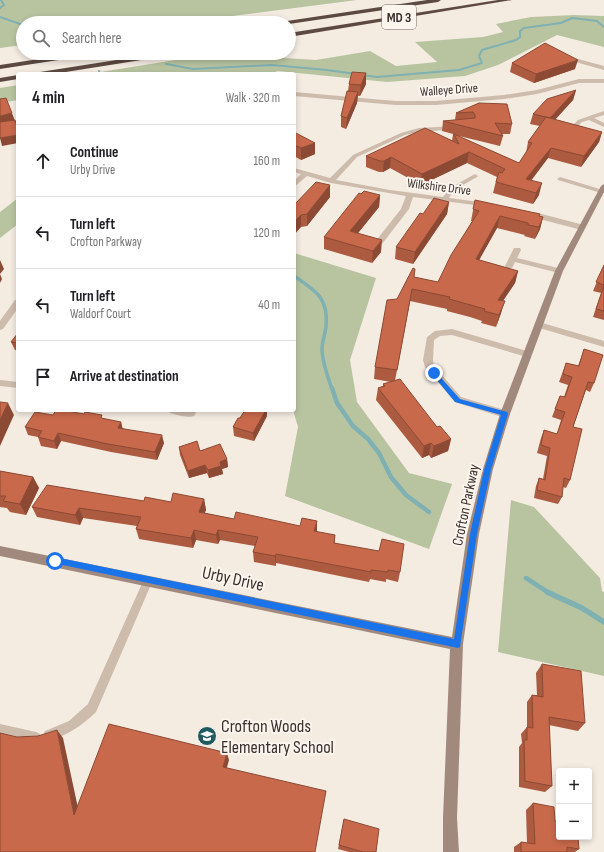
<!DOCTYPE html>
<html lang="en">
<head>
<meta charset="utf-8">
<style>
	body { margin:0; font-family:"Sofia Sans Condensed",sans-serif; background:#f6f6f6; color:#202124 }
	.controls { position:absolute; right:12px; bottom:12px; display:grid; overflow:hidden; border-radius:4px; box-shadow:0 2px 6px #0003 }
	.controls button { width:36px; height:36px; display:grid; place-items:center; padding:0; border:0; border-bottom:1px solid #e0e0e0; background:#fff; color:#202124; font:20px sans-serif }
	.stop { position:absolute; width:12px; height:12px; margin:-9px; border:3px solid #1a73e8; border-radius:50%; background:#fff }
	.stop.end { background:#1a73e8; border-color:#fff; box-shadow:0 1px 4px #0008 }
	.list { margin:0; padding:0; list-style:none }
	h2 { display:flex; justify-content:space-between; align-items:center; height:52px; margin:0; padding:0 16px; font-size:17px }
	h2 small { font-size:13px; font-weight:400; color:#757577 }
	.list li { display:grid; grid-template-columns:26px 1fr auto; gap:12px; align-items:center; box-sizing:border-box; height:72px; padding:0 16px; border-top:1px solid #e0e0e0 }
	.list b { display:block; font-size:15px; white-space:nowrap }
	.list p { margin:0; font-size:13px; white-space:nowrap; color:#757577 }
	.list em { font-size:13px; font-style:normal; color:#757577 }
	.icon { flex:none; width:22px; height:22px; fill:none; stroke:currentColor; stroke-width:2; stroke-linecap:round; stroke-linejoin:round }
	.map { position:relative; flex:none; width:604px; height:852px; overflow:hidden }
	.search { position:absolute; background:#fff; box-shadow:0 2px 6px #0003; left:16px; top:16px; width:280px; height:44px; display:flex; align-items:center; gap:10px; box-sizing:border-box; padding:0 14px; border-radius:22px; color:#757577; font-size:15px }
	.panel { position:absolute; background:#fff; box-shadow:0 2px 6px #0003; left:16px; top:72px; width:280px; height:340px; border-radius:4px }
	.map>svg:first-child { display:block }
</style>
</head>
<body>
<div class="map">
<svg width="604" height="852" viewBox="0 0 604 852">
	<rect width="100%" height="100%" fill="#f4ebe1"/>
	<path fill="#b8c4a0" d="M0,0H357L177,23H23V45L0,48Z
		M574,15L604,16V47L557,35L498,65L465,76L387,82L278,71L268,74H88L219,53H275L284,58L316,60L370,51L396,66L437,62L415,42L483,37L503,32L496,24L531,17Z
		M18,85V100L0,103V88Z
		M18,198V224L0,238V212Z
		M294,253L376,278L350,360L357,402L409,473L452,484L429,549L285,496L298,427L293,410Z
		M511,500L534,507L600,578L602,591L604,592V676L498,652Z"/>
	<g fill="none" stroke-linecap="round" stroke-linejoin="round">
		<path stroke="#7fb0b2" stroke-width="2" d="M0,8L4,5L1,0
			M0,17L23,25
			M166,64L193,69L272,65L327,70L377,77L459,70L482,63L479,56L482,50L516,40L520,37V31L524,28L561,23L572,18L597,21L604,27
			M99,71L100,74"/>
		<path stroke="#7fb0b2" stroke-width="3.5" d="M294,276C316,291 329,298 326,327C325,334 322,342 322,349C322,360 328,378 332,389"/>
		<path stroke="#7fb0b2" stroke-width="4.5" d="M332,388L337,403L353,426L368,439L379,453L391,477L406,495L429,512
			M526,578L549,593"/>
		<path stroke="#7fb0b2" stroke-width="5.5" d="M547,592L582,608L604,622"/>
		<path fill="#cdbbac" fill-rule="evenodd" d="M148,576L151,577L153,580L96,712C82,726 67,735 49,741L45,739L43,735L45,731L69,721L88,704L145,577Z
			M0,724L36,732L40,734L42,738L40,742L32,744L0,736Z"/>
		<path fill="#cdbbac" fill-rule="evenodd" d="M567,56L604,66V70L565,59V57Z
			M579,79H604V83H579L537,94L504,99L436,105H395L294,96V92L395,101H436L504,95L537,90Z
			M604,111V115L594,118L604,123V127L589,120L582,122L573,131L568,130L578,120Z
			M18,122V126L0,129V125Z
			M455,126L458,128L457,129L419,132L405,135L357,157L336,180L390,190L443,197L450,188L475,174L478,176L477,177L454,190L449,198L487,203H490V207L413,197L409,209L382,244H379L375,242L401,209L406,196L331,183L307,176L294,187V181L301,174L294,172V168L330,178L353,155L401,133L419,128Z
			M560,177L603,190L604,192L601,193L558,180L557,179Z
			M528,212H534L584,225L585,227L581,229H578L528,216Z
			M514,248H520L521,250L517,258L562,269L563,271L559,273L515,262L512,268H506L505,266Z
			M18,299V308L3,329L0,330V321L15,300Z
			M539,322L604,341V347L536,327L535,325Z
			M452,329L530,352L532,354L527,357L452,335L440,336L434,340L433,360L434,366L461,397L508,411L510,414L508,417L505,418L455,402L425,367L423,360L427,337L435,331Z
			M0,380L18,382V388L0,386Z
			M168,410H193L196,413L194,416C187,418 177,415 170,413Z"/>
		<path fill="#a18a7d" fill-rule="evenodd" d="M604,184V192L563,271L510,414L493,469L479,534L463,644L457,818L459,852H443V818L450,649L0,556V546L452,637L467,534L483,469L500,414L555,271L601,186Z"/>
		<path fill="#5c4a42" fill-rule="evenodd" d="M427,0H441L438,2L289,24V23H284L287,21Z
			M498,0H512L289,37V33Z
			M78,53H94L91,55L0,69V65Z
			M161,53H176L173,55L53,74H37L40,72Z
			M18,75V79L0,82V78Z"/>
	</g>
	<path fill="#ac5a40" d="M512,63L575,69L534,83L510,72Z
		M366,73V84L360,96H358L357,103L346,129L341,127V116L348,91L349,84Z
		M576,90L573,100L555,120L602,132L599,142L581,167L548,158L531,181L539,195L533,204L493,193L497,177L467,163L421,185L390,168L383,172H379L366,167V156L452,141L453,134L442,131L443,121L455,120L456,113L479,103L512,124L510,134H502L503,136L500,146L455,135L519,163L526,153L528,142L540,126L530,124L533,114Z
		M294,132L315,154L301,160L294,156Z
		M330,185V197L307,226L301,227L294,205Z
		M380,195L379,207L358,233L381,252L372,263L324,249V237Z
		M475,200L543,217L540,229L535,239L524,236L525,235L497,228L479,260L518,271L515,283L503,301L501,313L496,327L481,323L482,321L470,317L447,311V309L410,301L395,380L437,427L451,439L448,451L431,458L429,455L422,458L376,400L378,388L383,386V384L391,382L374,379L375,367L397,299L414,277L438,282L472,221H471Z
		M449,202L447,214L413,264L395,259L396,247L423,214Z
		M604,265V320L593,317L601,293L593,291Z
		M18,333V351L15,350L11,342Z
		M584,349L594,383L590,392L586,390L573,427L570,480L566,488L563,487L562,497L558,504L534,498L536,486L539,478L543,479L547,456L537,453L541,438L544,430L557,434L561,420L552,417L560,396L564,397L568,385L559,382L566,363L578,366Z
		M245,410H267V416L254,441L234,436L233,427L240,418Z
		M53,415L104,419L121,422L122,428L164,443L157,460L111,452L61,441L57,449L41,446L38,437L28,435L25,427Z
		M179,447L200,451L227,459L228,467L222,469L223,474L209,478L207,473L189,478L180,455Z
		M0,471L33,477L39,488L26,515L10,512L7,508L0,507Z
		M204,499L206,510L204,513L234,519L317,532L335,535V543L400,572L398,582L386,579V582L370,579L369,582L276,563V566L254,562L253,552L255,546L220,540L218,544L196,540L193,548L139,539L136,529L137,526L83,518L80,525L37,517L32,507L144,501L171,502Z
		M542,664L585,723L578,731L549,725L552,786L545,792L519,787V747L522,743L521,734L527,727V702L532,695H537L536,673Z
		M533,803L555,821L579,849L575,852H514V847L521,842L527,843L526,810Z
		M344,819L376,852H349L338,849Z"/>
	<path fill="#8c4a34" d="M578,60L575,69L534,83L536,74Z
		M366,73V84L360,96L361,85Z
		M576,90L573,100L547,128L550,118Z
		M358,92L357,103L346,129L347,118Z
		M12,113L15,121L0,124V116Z
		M602,132L599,142L581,167L584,156Z
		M18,135V143L2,146L0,138Z
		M315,143V154L301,160V148Z
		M551,148L548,158L523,190L526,179Z
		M469,152L467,163L421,185L422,174Z
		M391,157L390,168L383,172L384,161Z
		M542,183L539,195L533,204L536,193Z
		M330,185V197L307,226V214Z
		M380,195L379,207L350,243V231Z
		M449,202L447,214L413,264L415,252Z
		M301,215V227L294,235V222Z
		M500,216L497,228L473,271L476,259Z
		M543,217L540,229L535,239L539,227Z
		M382,240L381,252L372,263L373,251Z
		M0,260L4,269L0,274L2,279L0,283Z
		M518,271L515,283L495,312L498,300Z
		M412,289L410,301L395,382L397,370Z
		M505,301L501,313L496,327L499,315Z
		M8,403L14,415L0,446V420Z
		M266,410H267V416L254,441L253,433Z
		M121,422L123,430L118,428Z
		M58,433L61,441L57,449L54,441Z
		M162,435L164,443L157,460L155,452Z
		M451,439L448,451L431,458L434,446Z
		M431,443L429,455L422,458L424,446Z
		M227,459L228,467L222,469L223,474L209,478L208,470L220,462Z
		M205,465L207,473L189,478L188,471Z
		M33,477L39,488L26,515L20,504Z
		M204,499L206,510L201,522L199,512Z
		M79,508L83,518L80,525L75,515Z
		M317,521V531L314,541V531Z
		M194,530L196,540L193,548L191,538Z
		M218,530L220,540L218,544L216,535Z
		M276,554V566L275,556Z
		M57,730L63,738L81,822L74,815Z
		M227,753L229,760L225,775L223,767Z"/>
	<path fill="#c8694b" stroke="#8c4a34" d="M545,43L578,60L536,74L512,63Z
		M352,72L366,73L361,85L349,84Z
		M576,90L550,118L533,114L547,99Z
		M347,91L358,92L347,118L341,116Z
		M6,98L12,113L0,116V99Z
		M479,103L507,104L512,124L495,123L503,136L443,121L475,118V115L473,112L456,113Z
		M546,117L602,132L584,156L551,148L526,179L542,183L536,193L496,182L499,172L502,173L505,169L469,152L422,174L391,157L384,161H380L366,156L425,128L459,144L454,134L519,163L532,143L528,142Z
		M15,120L18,130V135L0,138V122Z
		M294,132L315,143L301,148L294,145Z
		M316,182L330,185L307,214L301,215L294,222V205Z
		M364,191L380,195L350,231L382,240L373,251L324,237L359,193L361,194Z
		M434,198L449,202L415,252L396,247L420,213L423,214Z
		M475,200L540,214L539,216L543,217L539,227L528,225V223L500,216L476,259L518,271L498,300L505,301L499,315L484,311L485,309L449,299L450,297L412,289L397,370L375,367L387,300L397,299L413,268L415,269L414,277L438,282L451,255L479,211L473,209Z
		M604,265V285L596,282Z
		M604,286V311L596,309Z
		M18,333V343L11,342Z
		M584,349L603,355L594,383L588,382L573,427L582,429L570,480L564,478L562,497L537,490L539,478L545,480L550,448L541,445L544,430L557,434L565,412L555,409L560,396L565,397L572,377L563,374L566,363L579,366Z
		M400,379L437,427L440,426L451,439L434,446L431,443L424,446L378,388L385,386L383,384Z
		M0,402L8,403L0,420Z
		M56,410H62L84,414L85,412L102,415L101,418L121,422L118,428L162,435L155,452L108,444L58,433L54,441L38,437L42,431L25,427L35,412L53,415Z
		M245,410H266L253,433L233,427L238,418H240Z
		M197,441L200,451L220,444L227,459L220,462L221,466L208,470L205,465L188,471L179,447Z
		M0,471L33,477L20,504L3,501L6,496H0Z
		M47,485L144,501L145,497L171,502L173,493L204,499L199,512L234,519L236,512L300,526L302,518L317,521L314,531L335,535L334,543L379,551L382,539L404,544L400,572L388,570V572L371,570V572L276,554L275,556L253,552L258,537L218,530L216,535L194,530L191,538L136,529L141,517L79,508L75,515L32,507Z
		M542,664L581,671L585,723L549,717L552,786L525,781L524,740H527V727L533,728L532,695L543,697Z
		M109,724L227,753L223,767L326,791L315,852H0V733L17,737L38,736L57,730L74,815Z
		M533,803L554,807L555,821L559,822V837H578L579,849L567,847V852H521V842L535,844Z
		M344,819L379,829L376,852H363L339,845Z"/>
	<path fill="#1a73e8" d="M434,370L460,399L507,412L508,414L491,470L477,534L460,647L458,648L53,563V558L55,557L454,639L470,534L484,470L501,415L455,402L432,374V371Z"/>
	<defs>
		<symbol id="school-disc" viewBox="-11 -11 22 22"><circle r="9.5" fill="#1f5a5e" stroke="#fbf5ee"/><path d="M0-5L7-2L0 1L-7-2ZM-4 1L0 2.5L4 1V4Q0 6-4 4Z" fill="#fff"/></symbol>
	</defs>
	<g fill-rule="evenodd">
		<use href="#school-disc" x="196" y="725" width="22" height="22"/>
	</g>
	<g text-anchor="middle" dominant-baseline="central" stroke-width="4" stroke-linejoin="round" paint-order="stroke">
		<g font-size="13" fill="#3b302b" stroke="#fbf5ee">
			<text transform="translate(449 90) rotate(-4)">Walleye Drive</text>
			<text transform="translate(439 187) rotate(7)">Wilkshire Drive</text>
		</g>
		<rect fill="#fbf5ee" stroke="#756b66" stroke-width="1" x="382" y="5" width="34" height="24" rx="3"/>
		<g font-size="14" font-weight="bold" fill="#3b302b">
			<text x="399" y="17">MD 3</text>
		</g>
		<g font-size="15" fill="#3b302b" stroke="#fbf5ee">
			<text transform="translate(466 505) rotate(-78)">Crofton Parkway</text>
		</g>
		<g font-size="18" fill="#3b302b" stroke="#fbf5ee">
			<text transform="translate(233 579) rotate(12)">Urby Drive</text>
		</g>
		<g font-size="18" fill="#3b302b" stroke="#fbf5ee" text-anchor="start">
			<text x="221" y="726">Crofton Woods<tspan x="221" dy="21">Elementary School</tspan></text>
		</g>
	</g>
</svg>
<div class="controls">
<button>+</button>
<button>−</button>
</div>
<div class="stop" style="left:55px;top:561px"></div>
<div class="stop end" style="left:434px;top:373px"></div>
<div class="search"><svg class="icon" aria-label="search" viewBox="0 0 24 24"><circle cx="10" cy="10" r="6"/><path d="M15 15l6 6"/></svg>Search here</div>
<section class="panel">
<h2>4 min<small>Walk · 320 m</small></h2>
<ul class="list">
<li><svg class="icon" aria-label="ahead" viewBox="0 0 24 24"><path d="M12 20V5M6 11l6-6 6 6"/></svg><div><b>Continue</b><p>Urby Drive</p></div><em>160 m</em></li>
<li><svg class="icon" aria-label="left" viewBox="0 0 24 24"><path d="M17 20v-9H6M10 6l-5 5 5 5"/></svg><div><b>Turn left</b><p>Crofton Parkway</p></div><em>120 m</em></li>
<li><svg class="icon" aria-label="left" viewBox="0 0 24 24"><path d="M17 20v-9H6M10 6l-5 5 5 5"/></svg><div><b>Turn left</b><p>Waldorf Court</p></div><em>40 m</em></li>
<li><svg class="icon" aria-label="arrive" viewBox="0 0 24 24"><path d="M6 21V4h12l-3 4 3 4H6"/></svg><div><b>Arrive at destination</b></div></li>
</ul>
</section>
</div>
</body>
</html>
